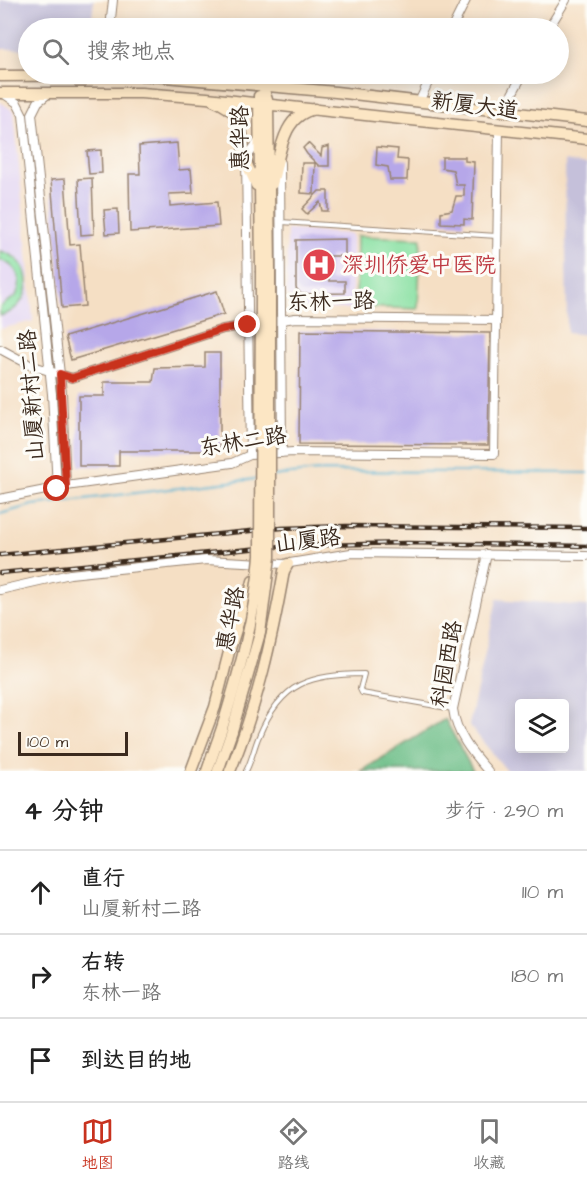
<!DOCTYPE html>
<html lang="zh">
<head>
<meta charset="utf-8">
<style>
	body { margin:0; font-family:"Architects Daughter","LXGW WenKai TC",sans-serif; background:#f6f6f6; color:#222 }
	.controls { position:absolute; right:18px; bottom:18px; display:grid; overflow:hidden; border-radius:6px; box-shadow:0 3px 15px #0003 }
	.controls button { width:54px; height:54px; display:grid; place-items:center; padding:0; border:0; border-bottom:2px solid #e0e0e0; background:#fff; color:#222; font:30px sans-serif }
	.scale { position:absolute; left:18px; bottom:15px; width:110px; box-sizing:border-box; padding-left:6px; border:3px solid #3b2a1e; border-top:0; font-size:16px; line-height:21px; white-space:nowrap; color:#3b2a1e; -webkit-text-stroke:4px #fdfcf7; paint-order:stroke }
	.stop { position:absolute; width:18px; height:18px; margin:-14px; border:4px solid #c8321e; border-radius:50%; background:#fff }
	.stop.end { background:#c8321e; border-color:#fff; box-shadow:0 2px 6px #0008 }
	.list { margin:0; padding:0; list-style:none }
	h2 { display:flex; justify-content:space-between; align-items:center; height:78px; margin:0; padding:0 24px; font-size:26px }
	h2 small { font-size:20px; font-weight:400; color:#767676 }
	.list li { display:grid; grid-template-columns:39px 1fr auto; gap:18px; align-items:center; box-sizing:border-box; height:84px; padding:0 24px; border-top:2px solid #e0e0e0 }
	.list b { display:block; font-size:22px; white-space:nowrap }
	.list p { margin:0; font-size:20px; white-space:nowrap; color:#767676 }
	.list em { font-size:20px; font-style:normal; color:#767676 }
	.icon { flex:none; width:33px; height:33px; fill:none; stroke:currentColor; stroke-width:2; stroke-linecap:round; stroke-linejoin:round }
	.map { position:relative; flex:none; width:587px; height:771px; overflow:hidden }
	.search { position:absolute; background:#fff; box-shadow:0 3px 15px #0003; left:18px; right:18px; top:18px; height:66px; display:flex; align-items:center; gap:15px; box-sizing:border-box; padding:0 21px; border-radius:33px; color:#767676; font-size:22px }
	.sheet { height:330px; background:#fff }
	nav { display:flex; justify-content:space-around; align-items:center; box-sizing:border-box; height:84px; border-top:2px solid #e0e0e0; background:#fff; font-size:16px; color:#767676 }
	nav a { display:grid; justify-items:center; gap:3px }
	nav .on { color:#c8321e }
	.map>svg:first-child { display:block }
</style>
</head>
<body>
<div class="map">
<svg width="587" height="771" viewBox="0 0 587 771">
	<rect width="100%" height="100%" fill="#fdfcf7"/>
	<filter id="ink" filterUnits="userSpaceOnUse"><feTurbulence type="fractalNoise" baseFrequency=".0167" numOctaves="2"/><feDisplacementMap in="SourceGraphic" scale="12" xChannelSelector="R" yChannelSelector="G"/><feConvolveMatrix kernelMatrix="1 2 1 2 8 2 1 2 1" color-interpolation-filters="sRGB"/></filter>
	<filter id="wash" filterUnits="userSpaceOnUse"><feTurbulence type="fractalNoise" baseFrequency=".008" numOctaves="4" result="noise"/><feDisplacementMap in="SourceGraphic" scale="24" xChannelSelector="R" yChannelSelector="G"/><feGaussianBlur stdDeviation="1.35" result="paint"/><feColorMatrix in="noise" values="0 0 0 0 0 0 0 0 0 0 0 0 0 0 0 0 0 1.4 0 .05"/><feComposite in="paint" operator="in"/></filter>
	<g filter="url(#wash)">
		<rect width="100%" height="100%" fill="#f5dfc4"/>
		<path fill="#e2d4f3" d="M0,102L14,111L33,321L0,329Z
			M287,230L352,234V309H301L287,295Z"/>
		<path fill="#c5c0da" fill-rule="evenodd" d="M0,0H94L91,28H28V49H0Z
			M565,161L587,165V335L567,333Z
			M497,599L587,606V771H507L469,725ZM520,704H564V748H520Z"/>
		<path fill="#8be1a4" stroke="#638661" stroke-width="1.5" d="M357,236L421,238L418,309L356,307Z
			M0,251C37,259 35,307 0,316V307L16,296C24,280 17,265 0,260Z"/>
		<path fill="#70bf8a" stroke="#567454" stroke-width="1.5" d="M445,719L473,771H361Z"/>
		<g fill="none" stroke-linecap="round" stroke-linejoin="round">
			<path stroke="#52b0d0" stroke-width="2" d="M273,476L318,471L587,473
				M0,514L33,505L255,479"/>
		</g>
		<g id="blocks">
			<path fill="#b6a7e9" d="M177,143L179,170L191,169L193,193L169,194L170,206L217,202L219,226L130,232L129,174H140L139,146Z
				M308,143L321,156L322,148L329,146V166H319L307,154L303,148Z
				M377,147L398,149L397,159L408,160L407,180H390L388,167L376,165Z
				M101,150L102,173L89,174L87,151Z
				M442,157H465V161L474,162L472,220L464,219V224L441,223V212L452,210L456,196H464V185H456L453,170L442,168Z
				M302,163H315L314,194L301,193Z
				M92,178L94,234L81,235L78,179Z
				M65,179L70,245L80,244L85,306L62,308L51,180Z
				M319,191H328V211H322L320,202L307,214L302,209Z
				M118,209L119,233L106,234L104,210Z
				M345,239V256H329V281H345V293L301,294L296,288V240Z
				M217,291L224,314L71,360L65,337Z
				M300,331L490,333L488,445L299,444Z
				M205,353H220V451H119V466H79V396H104V382H153L155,368L205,367Z"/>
		</g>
	</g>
	<g filter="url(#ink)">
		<use href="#blocks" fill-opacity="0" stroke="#988471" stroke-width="1.5"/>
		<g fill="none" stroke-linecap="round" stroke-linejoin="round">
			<defs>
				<path id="lane" d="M281,222L497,236
					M246,771C252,760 254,747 259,736C282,681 310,675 364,674L360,689L362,693L453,709"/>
				<path id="street" d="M110,28L113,0
					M452,28L466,0
					M549,28L566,0
					M4,94L17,103L23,115L52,394L57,488
					M48,94L38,102L32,114L62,393L66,486
					M419,102L432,74
					M511,112L512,94L523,74
					M280,163L282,453
					M0,349L30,365L72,378L223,329L295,318L496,320
					M250,455L246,158L258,142
					M0,499L66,486L232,463L250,455L293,452L494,454L499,129
					M487,554L453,709C456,734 472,753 488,771
					M0,590L70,574L206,560L284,564L351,553L587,556"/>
				<path id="secondary" d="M0,76L142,75L336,92L587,121
					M262,84L268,103L270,271
					M0,93H141L207,98L587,139
					M259,96L261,271
					M213,100C246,113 240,130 245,158C247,167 253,176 256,185
					M272,184C280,157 281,115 315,109
					M191,771L215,707L229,652L240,617L249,598L253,581
					M207,771L222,728
					M218,771L232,731
					M230,771C257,707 272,639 284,571L288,564"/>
			</defs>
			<use href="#lane" stroke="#988471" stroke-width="6"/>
			<use href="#street" stroke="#988471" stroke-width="10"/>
			<use href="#secondary" stroke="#988471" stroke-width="13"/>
			<use href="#lane" stroke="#fff" stroke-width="4"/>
			<use href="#street" stroke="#fff" stroke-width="8"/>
			<use href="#secondary" stroke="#fce6c4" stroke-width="10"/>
			<defs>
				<path id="rail" d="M0,555L282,528L346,526L587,528
					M0,573L282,546L406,543L587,546"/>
			</defs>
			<use href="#rail" stroke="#3b2a1e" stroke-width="4.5"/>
			<use href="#rail" stroke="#fdfcf7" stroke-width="2" stroke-dasharray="7" stroke-linecap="butt"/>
			<defs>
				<path id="secondary-bridge" d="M222,728C240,669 255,617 260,556L261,271
					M232,731L260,633L270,557V271"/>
			</defs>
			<use href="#secondary-bridge" stroke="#988471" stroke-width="13" stroke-linecap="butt"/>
			<use href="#secondary-bridge" stroke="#fce6c4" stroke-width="10"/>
		</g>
	</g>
	<g fill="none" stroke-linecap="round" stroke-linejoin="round" filter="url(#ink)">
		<path stroke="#c8321e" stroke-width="8" d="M57,489L66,486L60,374L72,378L223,329L248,325"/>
	</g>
	<defs>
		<symbol id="hospital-disc" viewBox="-11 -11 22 22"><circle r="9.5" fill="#e0444e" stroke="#fdfcf7"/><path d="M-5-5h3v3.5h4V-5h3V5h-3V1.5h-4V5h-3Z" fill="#fff"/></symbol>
	</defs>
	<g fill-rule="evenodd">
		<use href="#hospital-disc" x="300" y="246" width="38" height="38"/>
	</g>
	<g text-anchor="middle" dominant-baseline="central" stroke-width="6" stroke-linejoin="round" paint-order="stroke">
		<g font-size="22" fill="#3b2a1e" stroke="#fdfcf7">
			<text transform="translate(475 106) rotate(7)">新厦大道</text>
			<text transform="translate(240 138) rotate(-90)">惠华路</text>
			<text transform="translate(331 302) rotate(-1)">东林一路</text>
			<text transform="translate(32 395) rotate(-94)">山厦新村二路</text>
			<text transform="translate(243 442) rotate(-9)">东林二路</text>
			<text transform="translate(308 541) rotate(-7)">山厦路</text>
			<text transform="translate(231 619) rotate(-79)">惠华路</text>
			<text transform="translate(447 664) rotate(-80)">科园西路</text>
		</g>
		<g font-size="22" fill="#be3a42" stroke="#fdfcf7" text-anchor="start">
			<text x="342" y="265">深圳侨爱中医院</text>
		</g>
	</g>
</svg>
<div class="controls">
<button><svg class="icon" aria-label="layers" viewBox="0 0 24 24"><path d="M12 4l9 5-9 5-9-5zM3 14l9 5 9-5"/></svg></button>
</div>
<div class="scale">100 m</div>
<div class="stop" style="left:57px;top:489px"></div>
<div class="stop end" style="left:248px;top:325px"></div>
<div class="search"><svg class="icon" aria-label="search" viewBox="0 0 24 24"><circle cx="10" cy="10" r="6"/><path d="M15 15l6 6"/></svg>搜索地点</div>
</div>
<section class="sheet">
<h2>4 分钟<small>步行 · 290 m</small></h2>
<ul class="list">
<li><svg class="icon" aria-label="ahead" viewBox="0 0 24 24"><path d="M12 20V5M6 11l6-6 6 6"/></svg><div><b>直行</b><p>山厦新村二路</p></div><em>110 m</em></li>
<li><svg class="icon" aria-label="right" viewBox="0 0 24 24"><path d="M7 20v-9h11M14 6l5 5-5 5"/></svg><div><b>右转</b><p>东林一路</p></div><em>180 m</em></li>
<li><svg class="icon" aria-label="arrive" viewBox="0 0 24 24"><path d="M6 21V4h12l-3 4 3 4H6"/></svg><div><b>到达目的地</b></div></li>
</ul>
</section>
<nav>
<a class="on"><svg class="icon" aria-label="map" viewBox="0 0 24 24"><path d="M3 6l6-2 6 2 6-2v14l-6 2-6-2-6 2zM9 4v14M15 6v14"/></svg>地图</a>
<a><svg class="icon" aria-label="directions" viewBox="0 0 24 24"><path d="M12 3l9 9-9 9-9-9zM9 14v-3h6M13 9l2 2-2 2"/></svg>路线</a>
<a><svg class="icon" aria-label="saved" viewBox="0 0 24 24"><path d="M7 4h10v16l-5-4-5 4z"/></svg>收藏</a>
</nav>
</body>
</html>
